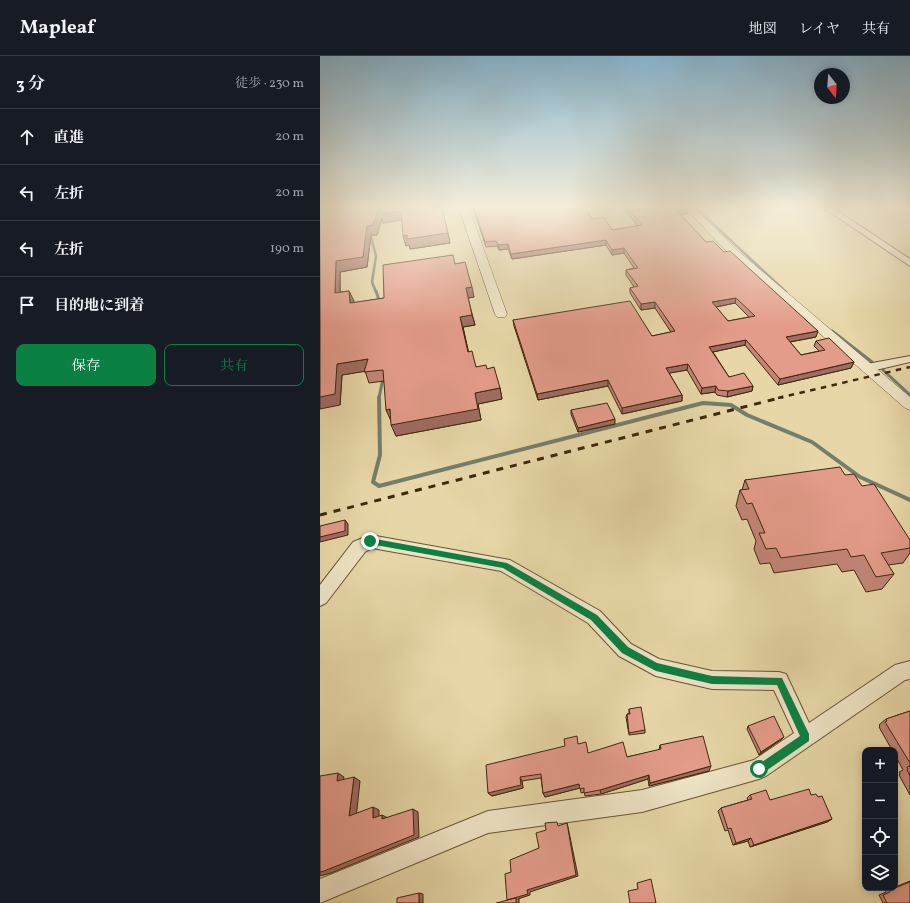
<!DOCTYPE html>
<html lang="ja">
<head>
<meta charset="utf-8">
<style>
	body { margin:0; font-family:Vollkorn,"Noto Serif JP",serif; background:#242831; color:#f1f3f6 }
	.controls { position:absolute; right:12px; bottom:12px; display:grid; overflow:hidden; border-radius:8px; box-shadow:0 2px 10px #0003 }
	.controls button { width:36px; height:36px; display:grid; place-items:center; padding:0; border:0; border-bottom:1px solid #363941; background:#171b24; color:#f1f3f6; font:20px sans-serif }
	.compass { position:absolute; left:494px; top:12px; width:36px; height:36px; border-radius:50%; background:#171b24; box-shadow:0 2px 10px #0003; rotate:163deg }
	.stop { position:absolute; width:12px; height:12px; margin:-9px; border:3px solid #0b8043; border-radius:50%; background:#fff }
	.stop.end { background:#0b8043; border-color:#fff; box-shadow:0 1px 4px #0008 }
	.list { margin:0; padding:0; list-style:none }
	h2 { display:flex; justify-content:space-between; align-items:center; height:52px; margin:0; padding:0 16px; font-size:17px }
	h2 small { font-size:13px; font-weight:400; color:#9ea1a6 }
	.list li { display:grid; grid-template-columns:26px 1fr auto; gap:12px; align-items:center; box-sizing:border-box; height:56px; padding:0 16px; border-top:1px solid #363941 }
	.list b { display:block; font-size:15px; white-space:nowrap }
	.list em { font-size:13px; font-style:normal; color:#9ea1a6 }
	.actions { display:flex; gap:8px; padding:12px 16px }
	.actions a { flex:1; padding:9px 0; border:1px solid #0b8043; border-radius:8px; text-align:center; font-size:14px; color:#0b8043 }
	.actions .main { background:#0b8043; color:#fff }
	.icon { flex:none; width:22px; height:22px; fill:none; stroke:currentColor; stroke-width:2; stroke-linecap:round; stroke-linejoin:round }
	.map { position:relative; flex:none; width:590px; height:847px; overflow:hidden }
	header { display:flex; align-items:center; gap:24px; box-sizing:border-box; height:56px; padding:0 20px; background:#171b24; border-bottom:1px solid #363941 }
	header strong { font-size:19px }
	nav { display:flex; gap:22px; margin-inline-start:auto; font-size:14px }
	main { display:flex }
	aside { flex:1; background:#171b24 }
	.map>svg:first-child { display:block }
</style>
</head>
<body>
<header>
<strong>Mapleaf</strong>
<nav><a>地図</a><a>レイヤ</a><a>共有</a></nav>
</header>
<main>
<aside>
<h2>3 分<small>徒歩 · 230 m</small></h2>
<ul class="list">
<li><svg class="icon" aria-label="ahead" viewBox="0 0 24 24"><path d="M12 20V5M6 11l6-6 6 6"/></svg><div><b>直進</b></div><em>20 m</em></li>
<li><svg class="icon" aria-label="left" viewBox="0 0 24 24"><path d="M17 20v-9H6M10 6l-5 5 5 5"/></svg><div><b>左折</b></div><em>20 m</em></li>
<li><svg class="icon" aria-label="left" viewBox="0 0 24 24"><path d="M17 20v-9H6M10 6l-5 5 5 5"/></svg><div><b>左折</b></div><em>190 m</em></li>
<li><svg class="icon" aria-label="arrive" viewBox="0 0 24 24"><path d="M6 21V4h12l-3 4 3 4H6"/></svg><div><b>目的地に到着</b></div></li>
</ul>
<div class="actions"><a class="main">保存</a><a>共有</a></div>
</aside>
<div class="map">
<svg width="590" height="847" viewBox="0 0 590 847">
	<rect width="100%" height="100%" fill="#e7d7a8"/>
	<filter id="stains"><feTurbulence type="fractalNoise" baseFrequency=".005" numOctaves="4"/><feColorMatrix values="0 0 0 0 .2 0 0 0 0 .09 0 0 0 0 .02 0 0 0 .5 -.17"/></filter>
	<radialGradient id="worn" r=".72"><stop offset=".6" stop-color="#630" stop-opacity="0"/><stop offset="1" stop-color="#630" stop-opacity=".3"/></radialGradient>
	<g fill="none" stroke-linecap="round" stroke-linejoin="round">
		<path stroke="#747e6c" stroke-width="2.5" d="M376,152L466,236
			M50,177L56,200L52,226L56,236"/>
		<path stroke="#747e6c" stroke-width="3" d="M56,235L60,247
			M512,275L552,306
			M563,314L590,339
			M59,342L63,322"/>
		<path stroke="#747e6c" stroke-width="4" d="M59,341L60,399L53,426L59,430L383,347L411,349L427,359L492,386L540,421L590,444"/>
		<defs>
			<path id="minor" d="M504,152H513L590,203V210Z
				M590,300V306L547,316L541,312L547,308Z
				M50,479L190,504L280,555L311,588L339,603L392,615L459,616L466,618L489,667L575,609L590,605V623L585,624L446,720L439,723L322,756L168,777L0,847V823L168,755L322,734L434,704L474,677L454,634L392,633L336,620L299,600L268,567L181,515L52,492L45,496L6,547L0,550V529L33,486Z"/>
			<path id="tertiary" d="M139,152H149L187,258L185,261H177L175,258Z
				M365,152H374L418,195L590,341V354L585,352L410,199Z"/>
		</defs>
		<use href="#minor" stroke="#6a5332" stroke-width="2"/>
		<use href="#tertiary" stroke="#6a5332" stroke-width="1"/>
		<use href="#minor" fill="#efe5c6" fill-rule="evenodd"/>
		<use href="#tertiary" fill="#efe5c6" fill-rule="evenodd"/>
		<path stroke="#40270a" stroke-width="2.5" stroke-dasharray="5.5 5.5" stroke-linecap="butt" d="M458,342L590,311"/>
		<path stroke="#40270a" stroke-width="3" stroke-dasharray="7 7" stroke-linecap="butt" d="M0,459L463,341"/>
	</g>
	<path fill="#c38577" stroke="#40270a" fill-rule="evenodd" d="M0,152H122L130,187L90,193L89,189L86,190L82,164L63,167L62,162L57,179H51L47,211L20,216V236L29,235L34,247L64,242L135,208L154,241L148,242L155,269L143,271L148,296L156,311L167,313L180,332L182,343L158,348L161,364L76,380L71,365L64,325L49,327L45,315L22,319L20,349Z
		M153,152H265L272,163L292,174L318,170L303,152H366L368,153L367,158L361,159L386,186L404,196L496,281L470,286L481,299L499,295L494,290L496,285L534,306L531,312L458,329L425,289L393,296L409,321L433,330L432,335L407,341L397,339L395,336L381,338L367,314L349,317L362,339V345L302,358L288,330L218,344L194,270L193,264L332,280L351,276L335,252L321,254L310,237V232L314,231L306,219V214L314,212L304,197L292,199L286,189L192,203L188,193L179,194L177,190L166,191ZM415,247L429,261L408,265L396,251Z
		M251,354L295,368L258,376L251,358Z
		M525,419L542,430L590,484V497L583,507L568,509L574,518L562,533L546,536L534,514L522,516L517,508L454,517L450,507L440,508L434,493L436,485L427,463L422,464L416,450L420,434H422L425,424Z
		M309,653L325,674V677L309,679L306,661L307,658H309Z
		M590,655V739L579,719L580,718L579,716L583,714L575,699V694H572L559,671L560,670L559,669L566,663Z
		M428,670L464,681L462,683L439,699L427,673Z
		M258,688L268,697L307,701L339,694L340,689L389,715L329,730L328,723L281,738L265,740L264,736L261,737L260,732L225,741L223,737L221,722L202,725L203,732L172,740L168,737Z
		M430,739L450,744L491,739L498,741L512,763L507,766L430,791L428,785L413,789L408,774L405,775L398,755L401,752L428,744L427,742Z
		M590,825V847H563L559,839L566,836L565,834L572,832H575V831Z"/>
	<path fill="#9f6c61" stroke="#40270a" d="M59,152L81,155L83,164L63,167L62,162L57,179H51L47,211L20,216V247L15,237L16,205L47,170Z
		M368,153L367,158L356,159L357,155Z
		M128,177L130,187L90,193L89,189L86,190L83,180Z
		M286,184V189L192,203L191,198Z
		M188,188V193L179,194L178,189Z
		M304,192V197L292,199V194Z
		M152,231L154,241L148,242L146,232Z
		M29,235L34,245V258L30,247Z
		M416,242L415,247L391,252L392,246Z
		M335,246V252L321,254V248Z
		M152,259L155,269L143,271L151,307L140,261Z
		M498,275L496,281L464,287L466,281Z
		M426,284L425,289L388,297L389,291Z
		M48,303L53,314L22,319L20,349L0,353V341L17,308Z
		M534,306L531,312L458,329L460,323Z
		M368,308L367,314L345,318L346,312Z
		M288,324V330L218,344L217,338Z
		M396,330L395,336L381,338L382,332Z
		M433,330L432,335L407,341L408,335Z
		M180,332L182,343L158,348L161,364L76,380L71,369L155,337Z
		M362,339V345L302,358V352Z
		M70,353L71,365L66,354Z
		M295,363V368L258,376V372Z
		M25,464L28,468V479L0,486V481Z
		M464,681L462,683L439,699L441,696Z
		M391,710L389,715L329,730L330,727Z
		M18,717L24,721L23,728L17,725Z
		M329,719L328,723L281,738L280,734Z
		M34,721L40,725L36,763L29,760Z
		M200,721L202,725L203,732L172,740L168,737Z
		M259,728L260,732L225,741L223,737Z
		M53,751L59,754V764L53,762Z
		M93,753L98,756L99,781L11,817L0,820V816Z
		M62,759L68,762L62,763Z
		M512,763L507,766L430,791L434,789Z
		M247,767L248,771L258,820L210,836V839L198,843H199V847H196L187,844L207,834Z
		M431,782L428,785L413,789L416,787Z
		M99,837L103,838V847H99Z"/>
	<path fill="#e39b8a" stroke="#40270a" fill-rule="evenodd" d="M0,152H59L53,169L47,170L43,201L16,205L15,237L29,235L30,247L64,242L63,209L133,199L135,208L145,206L152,231L146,232L152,259L140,261L148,296L152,295L156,311L166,309L167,313L174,311L180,332L155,337L158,353L71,369L70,353L66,354L63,314L44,316L48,303L17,308L15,338L0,341Z
		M60,152H122L128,177L87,183V179L83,180L81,155L60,157Z
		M154,152H265L272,163L284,161L292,174L322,169L307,152H366L368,153L357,155L386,186L393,185L404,196L410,195L498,275L466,281L481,299L505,294L496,285L509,282L534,306L460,323L426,284L389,291L409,321L424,317L433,330L408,335L398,334L396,330L382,332L368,308L346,312L362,339L302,352L288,324L217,338L193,264L310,245L332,280L355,275L335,246L321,248L310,232L318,230L306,214L318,212L304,192L292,194L286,184L191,198L188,188L178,189L176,185L165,186ZM416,242L435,260L408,265L392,246Z
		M287,347L295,363L258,372L251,354Z
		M520,411L525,419L534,418L542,430L554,428L590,484V492L561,497L574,518L556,521L544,499L531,501L527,493L461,502L456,492L446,493L439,477H445L432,447L427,448L420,434L429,433L425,424Z
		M25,464V475L0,481V470Z
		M321,651L325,674L309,677L307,658H310L309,653Z
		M590,655V707L565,666L567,665L566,663Z
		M454,660L464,681L441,696L428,670Z
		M257,680L258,688L266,686L268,697L303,686L307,701L341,693L340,689L383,680L391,710L330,727L329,719L280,734L264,737V732L260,733L259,728L223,737L221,718L200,721L201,729L168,737L166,709L245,690L244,683Z
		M590,710V720L587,714H588L587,711Z
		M18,717L17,725L34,721L29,760L53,751V762L62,759V763L93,753L94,779L4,815L0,816V720Z
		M489,733L491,739L496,738L498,741L502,740L512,763L434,789L431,782L416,787L411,772L408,773L401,752L432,743L430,739L446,734L450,744Z
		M237,766L238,770L247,767L256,819L207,834L208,838L187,844L185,818L191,816L190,804L219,792L216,777L226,774L225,767Z
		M331,823L336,847H310L308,835L318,833L317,827Z
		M590,826V847H567L563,839L570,836V834Z
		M99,837V847H77V842Z
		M196,842V847H176Z"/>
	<linearGradient id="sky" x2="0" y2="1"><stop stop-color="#87b6d1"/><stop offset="0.56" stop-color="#f4edd8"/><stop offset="1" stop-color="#f4edd8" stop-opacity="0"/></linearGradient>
	<rect width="590" height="270" fill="url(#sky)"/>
	<path fill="#0b8043" d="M50,482L187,507L277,559L308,591L337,607L392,620L462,622L489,678V685L443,717L439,718L436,717L434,713L436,710L480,680L457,629L392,628L336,615L302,597L271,564L183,512L50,488L46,485Z"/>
	<rect width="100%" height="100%" filter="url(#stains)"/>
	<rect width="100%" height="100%" fill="url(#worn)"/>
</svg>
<div class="controls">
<button>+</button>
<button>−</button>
<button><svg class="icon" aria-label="locate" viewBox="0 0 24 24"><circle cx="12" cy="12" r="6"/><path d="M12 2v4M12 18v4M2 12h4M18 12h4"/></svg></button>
<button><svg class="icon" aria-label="layers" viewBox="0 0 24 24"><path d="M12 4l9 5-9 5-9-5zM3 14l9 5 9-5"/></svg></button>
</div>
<svg class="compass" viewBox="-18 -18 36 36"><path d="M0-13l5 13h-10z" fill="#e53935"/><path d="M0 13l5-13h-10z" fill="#9ea1a6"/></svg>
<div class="stop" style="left:439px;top:713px"></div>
<div class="stop end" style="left:50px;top:485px"></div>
</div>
</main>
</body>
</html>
